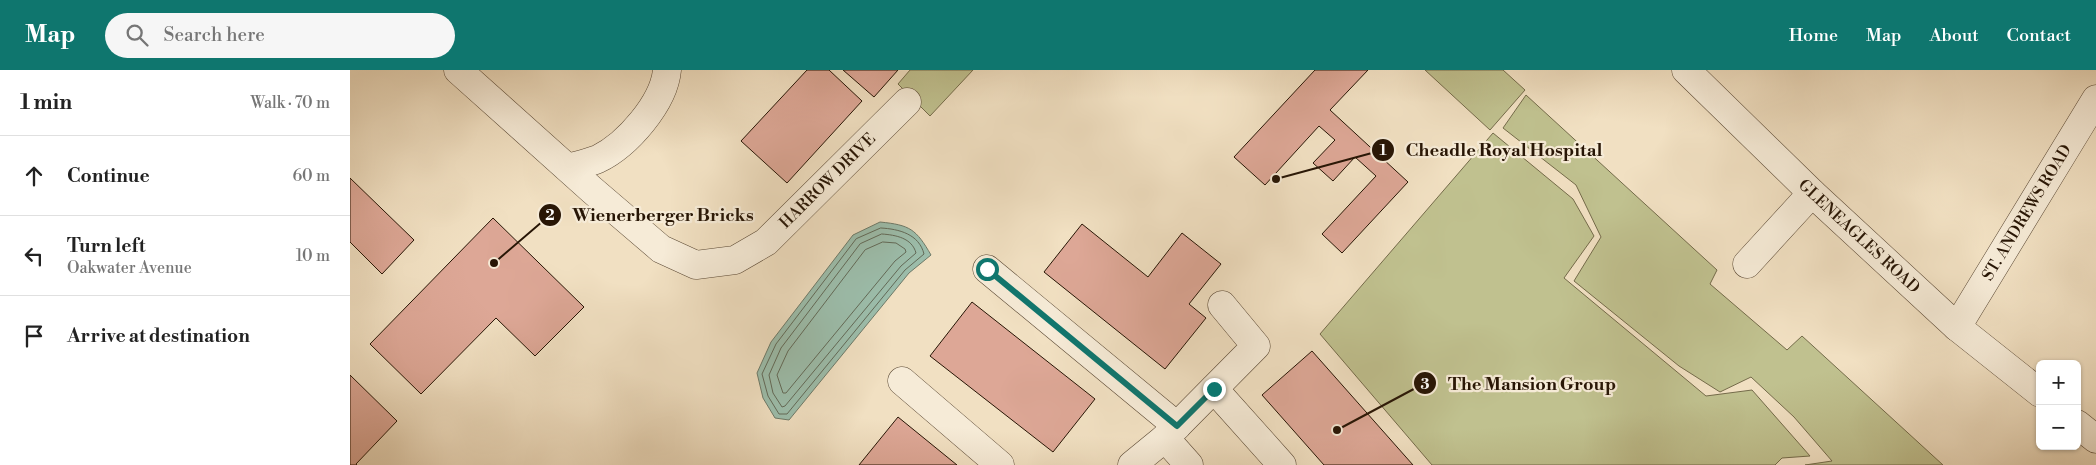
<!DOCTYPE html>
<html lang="en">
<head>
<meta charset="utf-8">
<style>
	body { margin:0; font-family:"Libre Bodoni",serif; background:#f6f6f6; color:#222 }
	.controls { position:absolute; right:15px; bottom:15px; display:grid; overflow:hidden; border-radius:8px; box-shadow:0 1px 4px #0004 }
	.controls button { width:45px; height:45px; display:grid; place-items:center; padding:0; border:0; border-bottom:1px solid #e0e0e0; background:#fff; color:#222; font:25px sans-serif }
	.stop { position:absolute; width:15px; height:15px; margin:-11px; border:4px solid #0f766e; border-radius:50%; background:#fff }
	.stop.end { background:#0f766e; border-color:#fff; box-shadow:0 1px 5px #0008 }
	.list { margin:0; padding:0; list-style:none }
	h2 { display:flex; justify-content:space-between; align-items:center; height:65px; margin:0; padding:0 20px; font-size:21px }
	h2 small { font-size:16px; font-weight:400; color:#767676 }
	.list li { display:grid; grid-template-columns:32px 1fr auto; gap:15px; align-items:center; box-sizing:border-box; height:80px; padding:0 20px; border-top:1px solid #e0e0e0 }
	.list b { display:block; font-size:19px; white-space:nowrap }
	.list p { margin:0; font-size:16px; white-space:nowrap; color:#767676 }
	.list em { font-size:16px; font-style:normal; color:#767676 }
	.icon { flex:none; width:28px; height:28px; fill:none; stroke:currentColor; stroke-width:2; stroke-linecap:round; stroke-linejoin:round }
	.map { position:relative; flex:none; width:1746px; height:395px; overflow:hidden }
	header { display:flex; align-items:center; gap:30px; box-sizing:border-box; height:70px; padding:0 25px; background:#0f766e; color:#fff }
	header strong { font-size:24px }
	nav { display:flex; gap:28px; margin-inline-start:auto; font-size:18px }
	.search { width:350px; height:45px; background:#f6f6f6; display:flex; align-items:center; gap:12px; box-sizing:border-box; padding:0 18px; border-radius:28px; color:#767676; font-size:19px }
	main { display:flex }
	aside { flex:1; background:#fff }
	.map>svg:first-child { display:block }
</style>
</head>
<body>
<header>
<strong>Map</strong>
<div class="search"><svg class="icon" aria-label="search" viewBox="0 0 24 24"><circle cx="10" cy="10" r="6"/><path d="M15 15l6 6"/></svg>Search here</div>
<nav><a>Home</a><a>Map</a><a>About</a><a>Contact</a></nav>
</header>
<main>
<aside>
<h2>1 min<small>Walk · 70 m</small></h2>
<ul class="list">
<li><svg class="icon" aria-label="ahead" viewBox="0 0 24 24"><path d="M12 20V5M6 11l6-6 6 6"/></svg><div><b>Continue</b></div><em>60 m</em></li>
<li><svg class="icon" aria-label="left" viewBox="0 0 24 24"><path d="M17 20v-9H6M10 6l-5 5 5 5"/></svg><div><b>Turn left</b><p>Oakwater Avenue</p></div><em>10 m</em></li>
<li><svg class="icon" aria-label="arrive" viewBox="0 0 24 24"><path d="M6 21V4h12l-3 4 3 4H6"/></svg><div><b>Arrive at destination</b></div></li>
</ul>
</aside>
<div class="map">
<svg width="1746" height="395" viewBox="0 0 1746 395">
	<rect width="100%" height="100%" fill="#f1e0c2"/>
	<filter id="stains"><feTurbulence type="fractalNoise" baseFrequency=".004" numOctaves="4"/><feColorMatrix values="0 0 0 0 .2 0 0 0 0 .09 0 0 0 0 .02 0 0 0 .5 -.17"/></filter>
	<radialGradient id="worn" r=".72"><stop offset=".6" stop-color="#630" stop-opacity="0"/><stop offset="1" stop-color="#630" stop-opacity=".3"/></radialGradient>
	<path fill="#c0c18f" stroke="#746b4a" d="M560,0H623L580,46L548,14Z
		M1075,0H1153L1175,20L1140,60Z
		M1176,25L1367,200L1360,214L1437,280L1452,266L1593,395H1455L1482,391L1444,347L1401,307L1370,322L1329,296L1224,211L1251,167L1226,115L1153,58Z
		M1143,63L1223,129L1244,166L1214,208L1356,326L1402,320L1460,386L1432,388L1425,395H1082L970,264Z"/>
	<path fill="#9cbeac" stroke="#6d7a69" d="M530,152C560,155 566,159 581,185L559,203L439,350L425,348L413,328L407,303L421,272L503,165Z"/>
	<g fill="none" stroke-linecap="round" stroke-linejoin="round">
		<path stroke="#626a58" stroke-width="1" d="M531,158C549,159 569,164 574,184L555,200L437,344H429L418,326L412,304L426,274L506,169Z
			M532,164C546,165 562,168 566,183L551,196L435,336L432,337L423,323L419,305L431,278L510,174Z
			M533,172L546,173L555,179L556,182L545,191L436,323H433L427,305L438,281L515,180Z"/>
	</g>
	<path fill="#dda796" stroke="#271505" d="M457,0H479L512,31L437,113L391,71Z
		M493,0H548L524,27Z
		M965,0H1018L980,40L1058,112L992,183L972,164L1026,106L1005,87L983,111L963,93L985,70L969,56L915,115L884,87Z
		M0,108L64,170L32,204L0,172Z
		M143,148L234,237L185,286L146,248L71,324L20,274Z
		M732,154L798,207L832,163L871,194L839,234L856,248L815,299L694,202Z
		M622,232L745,329L703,382L580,286Z
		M962,281L1063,395H974L912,325Z
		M0,305L47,351L6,394L7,395H0Z
		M548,347L607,395H509Z"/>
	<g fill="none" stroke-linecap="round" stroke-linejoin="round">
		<defs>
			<g id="minor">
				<path id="s1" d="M108,0L242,120L311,179L346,195L385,190L416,172L557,32"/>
				<path id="s2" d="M1336,0L1462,123L1607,257L1690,323"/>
				<path d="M218,98C227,95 238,93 248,89C277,75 314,33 317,0"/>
				<path d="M1397,194L1462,123"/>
				<path d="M637,199L827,356"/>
				<path id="s3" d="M1607,257L1746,29"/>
				<path d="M552,311L650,395"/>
				<path d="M864,319L932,395"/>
				<path d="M1727,354L1746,369"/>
				<path d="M815,368L839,395"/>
				<path d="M782,395L815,368L906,276L872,235"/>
			</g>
		</defs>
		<use href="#minor" stroke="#5a4834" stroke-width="29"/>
		<use href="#minor" stroke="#f6ebd7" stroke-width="28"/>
	</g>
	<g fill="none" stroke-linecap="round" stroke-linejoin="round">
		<path stroke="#0f766e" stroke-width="6" d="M637,199L827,356L864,319"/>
	</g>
	<g text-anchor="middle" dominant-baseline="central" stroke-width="4.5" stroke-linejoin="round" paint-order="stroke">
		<g font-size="16" fill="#271505" stroke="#f6ebd7">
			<text stroke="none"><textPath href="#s1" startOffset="471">HARROW DRIVE</textPath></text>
			<text stroke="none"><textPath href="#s3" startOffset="134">ST. ANDREWS ROAD</textPath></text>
			<text stroke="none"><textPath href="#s2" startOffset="240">GLENEAGLES ROAD</textPath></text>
		</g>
	</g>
	<path fill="none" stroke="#271505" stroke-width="2" d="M926 109L1033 80M144 193L200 145M987 360L1075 313"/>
	<g fill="#271505" stroke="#f6ebd7" stroke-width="2">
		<circle cx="926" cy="109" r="5"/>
		<circle cx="144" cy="193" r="5"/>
		<circle cx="987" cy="360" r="5"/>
		<circle cx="1033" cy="80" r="12"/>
		<circle cx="200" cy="145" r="12"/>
		<circle cx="1075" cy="313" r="12"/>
	</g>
	<g font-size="15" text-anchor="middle" font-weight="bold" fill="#fff">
		<text x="1033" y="85">1</text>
		<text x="200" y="150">2</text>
		<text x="1075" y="319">3</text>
	</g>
	<g font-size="18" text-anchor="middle" font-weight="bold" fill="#271505" stroke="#f6ebd7" stroke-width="4.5" stroke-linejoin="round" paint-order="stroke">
		<text x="1154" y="86">Cheadle Royal Hospital</text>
		<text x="313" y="151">Wienerberger Bricks</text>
		<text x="1182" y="320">The Mansion Group</text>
	</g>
	<rect width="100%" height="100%" filter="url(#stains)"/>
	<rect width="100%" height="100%" fill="url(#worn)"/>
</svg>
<div class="controls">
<button>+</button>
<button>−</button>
</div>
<div class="stop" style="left:637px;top:199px"></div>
<div class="stop end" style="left:864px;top:319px"></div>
</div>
</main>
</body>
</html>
